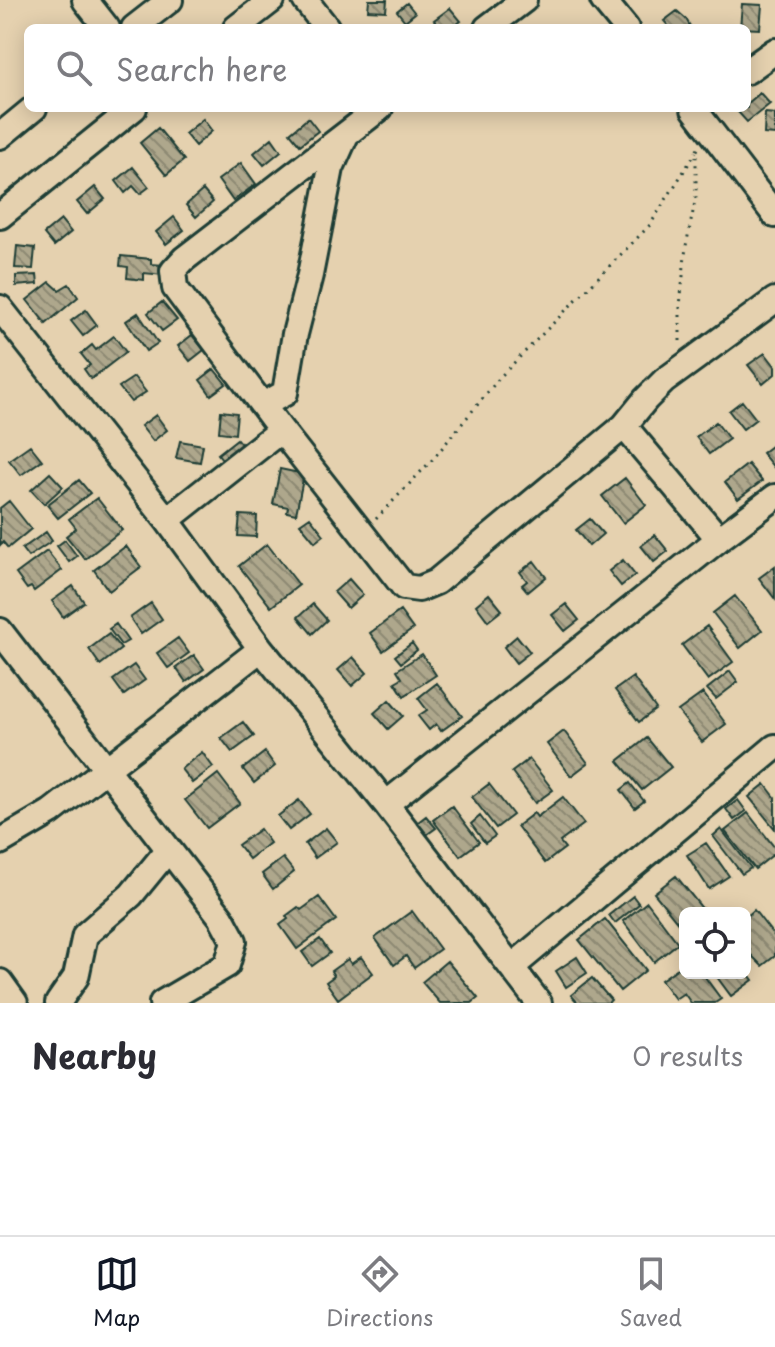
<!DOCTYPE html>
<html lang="en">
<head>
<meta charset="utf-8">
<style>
	body { margin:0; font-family:"Playpen Sans",sans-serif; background:#f7f7f7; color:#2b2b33 }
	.controls { position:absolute; right:24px; bottom:24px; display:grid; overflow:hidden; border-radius:12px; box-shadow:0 4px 20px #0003 }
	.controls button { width:72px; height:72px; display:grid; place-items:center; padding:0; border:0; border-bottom:2px solid #e1e1e2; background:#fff; color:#2b2b33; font:40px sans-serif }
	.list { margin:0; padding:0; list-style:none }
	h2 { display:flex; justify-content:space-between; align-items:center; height:104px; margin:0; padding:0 32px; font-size:34px }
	h2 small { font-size:26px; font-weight:400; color:#7c7c81 }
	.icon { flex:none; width:44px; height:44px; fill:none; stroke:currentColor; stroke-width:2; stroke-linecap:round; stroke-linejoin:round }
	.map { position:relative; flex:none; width:775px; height:1003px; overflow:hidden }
	.search { position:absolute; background:#fff; box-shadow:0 4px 20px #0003; left:24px; right:24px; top:24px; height:88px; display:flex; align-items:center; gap:20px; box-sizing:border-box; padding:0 28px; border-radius:12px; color:#7c7c81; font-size:30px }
	.sheet { height:232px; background:#fff }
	nav { display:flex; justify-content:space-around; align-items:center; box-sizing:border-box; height:112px; border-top:2px solid #e1e1e2; background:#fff; font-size:22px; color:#7c7c81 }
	nav a { display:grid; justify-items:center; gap:4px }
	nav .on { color:#111827 }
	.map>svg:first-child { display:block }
</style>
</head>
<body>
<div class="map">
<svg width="775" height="1003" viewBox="0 0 775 1003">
	<defs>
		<pattern id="building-back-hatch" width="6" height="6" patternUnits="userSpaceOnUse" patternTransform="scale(2)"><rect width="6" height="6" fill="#aea78c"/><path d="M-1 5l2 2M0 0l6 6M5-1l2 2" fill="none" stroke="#8d8973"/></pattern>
	</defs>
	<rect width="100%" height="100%" fill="#e5d1af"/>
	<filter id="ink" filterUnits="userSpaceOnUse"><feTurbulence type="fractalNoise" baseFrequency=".0125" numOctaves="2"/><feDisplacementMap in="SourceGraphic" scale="16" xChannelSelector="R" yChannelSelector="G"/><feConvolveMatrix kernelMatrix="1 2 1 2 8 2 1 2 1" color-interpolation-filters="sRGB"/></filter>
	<g filter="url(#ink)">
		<path fill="url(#building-back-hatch)" stroke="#1f3d34" stroke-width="2" d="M369,0H387L386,11L368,10Z
			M407,3L415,13L405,21L397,11Z
			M742,4L762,5L760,29L740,28Z
			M450,8L461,21L452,28H440L434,20Z
			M677,11L686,19L690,26L688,28H670L664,21Z
			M760,93L770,104L747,122L738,112L742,108H747V104Z
			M765,113L775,114V135L764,134Z
			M308,118L318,131L300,145L290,133Z
			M203,119L212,131L195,146L185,134Z
			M158,128L184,160L166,175L140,143Z
			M272,138L281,151L264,165L254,153Z
			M241,163L256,184L233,201L218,180Z
			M133,167L149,187L140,194L133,186L125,193L116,181Z
			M95,187L105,199L87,214L77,202Z
			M203,190L213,202L196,217L186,205Z
			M174,217L184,230L166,244L156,232Z
			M61,220L71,232L54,246L44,234Z
			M17,246L35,248L33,269L15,268Z
			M121,256L151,259V264L163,265V275L144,273V280L127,278L128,267L120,266Z
			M37,275L38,284L16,286V276Z
			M50,282L59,290L69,284L78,297L46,324L27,300Z
			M162,302L177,320L162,331L148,313Z
			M86,310L97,325L83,336L71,321Z
			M138,313L158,343L146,351L126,321Z
			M192,335L204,350L190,361L178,346Z
			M114,336L126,352L91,379L84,369L90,365L81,354L92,345L96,350Z
			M765,353L775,366V374L763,384L748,365Z
			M214,369L226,384L211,395L200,380Z
			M134,377L146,392L131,402L119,387Z
			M742,401L756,419L743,429L729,411Z
			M221,411L237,413L235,434L219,432Z
			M156,415L167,430L153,441L141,426Z
			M716,422L729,439L709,454L696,437Z
			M237,439L245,449L226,464L218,454Z
			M180,441L203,445L200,462L176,458Z
			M775,443V469L762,453Z
			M30,445L42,460L21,475L9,460Z
			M748,464L762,481L738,499L725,482Z
			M280,469L304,474L296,514L287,512L288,507L273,504Z
			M50,473L63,487L44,504L31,490Z
			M625,478L646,505L623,523L602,496Z
			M79,480L90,493L58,518L47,505Z
			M97,498L122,530L85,559L66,536L76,528L69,519Z
			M9,501L31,529L8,548L3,542L0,545V508Z
			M240,515L257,516L256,537L238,536Z
			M310,517L324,535L315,542L300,524Z
			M590,519L603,534L589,546L576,530Z
			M46,532L52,541L28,557L22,549Z
			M655,535L668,551L654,562L641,546Z
			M65,540L77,556L69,562L57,546Z
			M267,544L299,585L271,607L239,566Z
			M126,546L141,567L109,591L94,570Z
			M47,551L62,570L34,591L31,587L27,589L16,574Z
			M623,560L635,575L621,586L609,571Z
			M534,561L546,577L528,592L522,585L527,581L520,572Z
			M775,566V599L759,578Z
			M349,579L363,595L348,608L334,592Z
			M73,586L84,602L63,617L52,601Z
			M489,594L502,610L488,621L476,605Z
			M735,596L762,630L740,648L713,613Z
			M151,603L162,619L141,634L130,618Z
			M313,604L327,620L312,634L298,617Z
			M566,604L579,620L565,631L552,615Z
			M400,611L413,629L383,651L370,633Z
			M116,624L128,641L121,645L109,629Z
			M707,626L733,662L708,680L682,645Z
			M109,634L121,649L100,665L89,649Z
			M517,636L530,652L516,663L504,647Z
			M178,638L189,653L168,668L157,653Z
			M412,643L417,650L401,663L395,656Z
			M422,654L436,675L404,696L395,682L402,678L397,670Z
			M194,655L204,669L186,682L176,668Z
			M353,657L367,673L352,686L338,670Z
			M134,665L145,680L124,695L113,680Z
			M730,671L738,682L716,699L707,689Z
			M633,677L656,709L639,722L615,690Z
			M437,683L462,716L441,731L436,724L429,730L418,716L427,710L418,698Z
			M703,693L726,724L702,742L678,711Z
			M389,700L403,716L388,729L374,713Z
			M243,722L254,736L232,752L221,738Z
			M564,731L588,763L571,776L547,744Z
			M647,738L671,767L642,790L618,761Z
			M202,752L213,767L192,783L181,769Z
			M265,752L275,766L254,783L243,769Z
			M529,759L553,790L535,803L512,772Z
			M218,774L240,803L207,828L185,800Z
			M630,783L644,801L635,808L621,790Z
			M489,784L513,815L496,828L472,797Z
			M765,784L775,797V829L749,797Z
			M563,797L584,824L560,842L565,848L545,863L517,826L534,813L537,817Z
			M299,800L310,814L289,830L278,816Z
			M738,800L746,811L734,820L726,809Z
			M452,806L479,842L460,856L433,820Z
			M748,813L775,848V853L755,869L725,831Z
			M426,816L436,828L422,838L413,826Z
			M480,816L495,836L485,843L471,824Z
			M326,828L337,842L315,858L305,844Z
			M260,829L270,843L249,859L238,845Z
			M721,829L751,868L742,874L713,836Z
			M706,843L729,876L709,889L687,855Z
			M283,858L294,872L273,889L262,874Z
			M676,876L705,912L685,913V928L683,929L654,893Z
			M633,896L639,904L615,923L609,915Z
			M319,897L336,920L297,949L280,925L288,919L286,916L298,907L301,910Z
			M647,902L678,943L654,962L623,921Z
			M754,910L775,937V956L762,966L748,952L750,950L745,944V918Z
			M412,911L440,949L414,968L406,956L394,965L375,938Z
			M605,919L646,970L620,991L579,940Z
			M320,939L330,953L312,966L302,952Z
			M361,957L373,973L338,999L326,982L334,976L331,971L348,959L351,964Z
			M577,957L587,973L566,987L556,971Z
			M447,961L478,998L472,1003H440L422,982Z
			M685,963V973H702L721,999L715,1003H691L684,993L675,999L661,980Z
			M745,969L753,980L731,996L714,973H745Z
			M592,978L611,1000L608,1003H578L571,995Z"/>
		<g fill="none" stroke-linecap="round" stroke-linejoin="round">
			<defs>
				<path id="minor" d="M85,0L107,28
					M305,0L327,28
					M603,0L626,28
					M134,28L170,0
					M236,28L272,0
					M487,28L524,0
					M747,71L775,51
					M380,108L184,259L173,271L175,288L281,430L404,587L419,589L436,582L624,426
					M694,109L775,215
					M0,136L34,108
					M0,216L134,108
					M0,308L167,520L261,649L386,804L539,1003
					M263,405L285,393L295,334L310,275L331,168L345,137
					M167,520L281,430
					M719,539L624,426L646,399L664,381L775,300
					M0,631L221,917L234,941L227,965L162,1003
					M386,804L719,539L775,497
					M0,842L51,812L261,649
					M512,967L775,747
					M0,982L15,1003
					M58,1003L76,977L85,935L131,895L168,850"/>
			</defs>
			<use href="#minor" stroke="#1f3d34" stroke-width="30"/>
			<path stroke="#1f3d34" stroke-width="3" stroke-dasharray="2 6" stroke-linecap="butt" d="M680,341V306L686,246L696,197V152L699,147
				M376,519L433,459L501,376L650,225L696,152"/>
			<use href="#minor" stroke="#e5d1af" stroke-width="24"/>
		</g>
	</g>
</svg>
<div class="controls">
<button><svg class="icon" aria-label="locate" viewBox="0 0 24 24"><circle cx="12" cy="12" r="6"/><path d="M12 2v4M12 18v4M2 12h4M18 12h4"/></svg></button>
</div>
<div class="search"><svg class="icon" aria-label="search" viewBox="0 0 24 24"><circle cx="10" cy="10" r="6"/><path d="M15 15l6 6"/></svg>Search here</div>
</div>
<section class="sheet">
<h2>Nearby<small>0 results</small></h2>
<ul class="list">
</ul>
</section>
<nav>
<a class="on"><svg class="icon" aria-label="map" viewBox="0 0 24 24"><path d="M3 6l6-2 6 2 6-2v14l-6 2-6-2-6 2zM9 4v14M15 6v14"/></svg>Map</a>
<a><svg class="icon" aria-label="directions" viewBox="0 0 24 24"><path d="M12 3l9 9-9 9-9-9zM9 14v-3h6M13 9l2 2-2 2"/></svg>Directions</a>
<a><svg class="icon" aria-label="saved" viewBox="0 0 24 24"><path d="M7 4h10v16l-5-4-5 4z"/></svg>Saved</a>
</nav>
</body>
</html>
